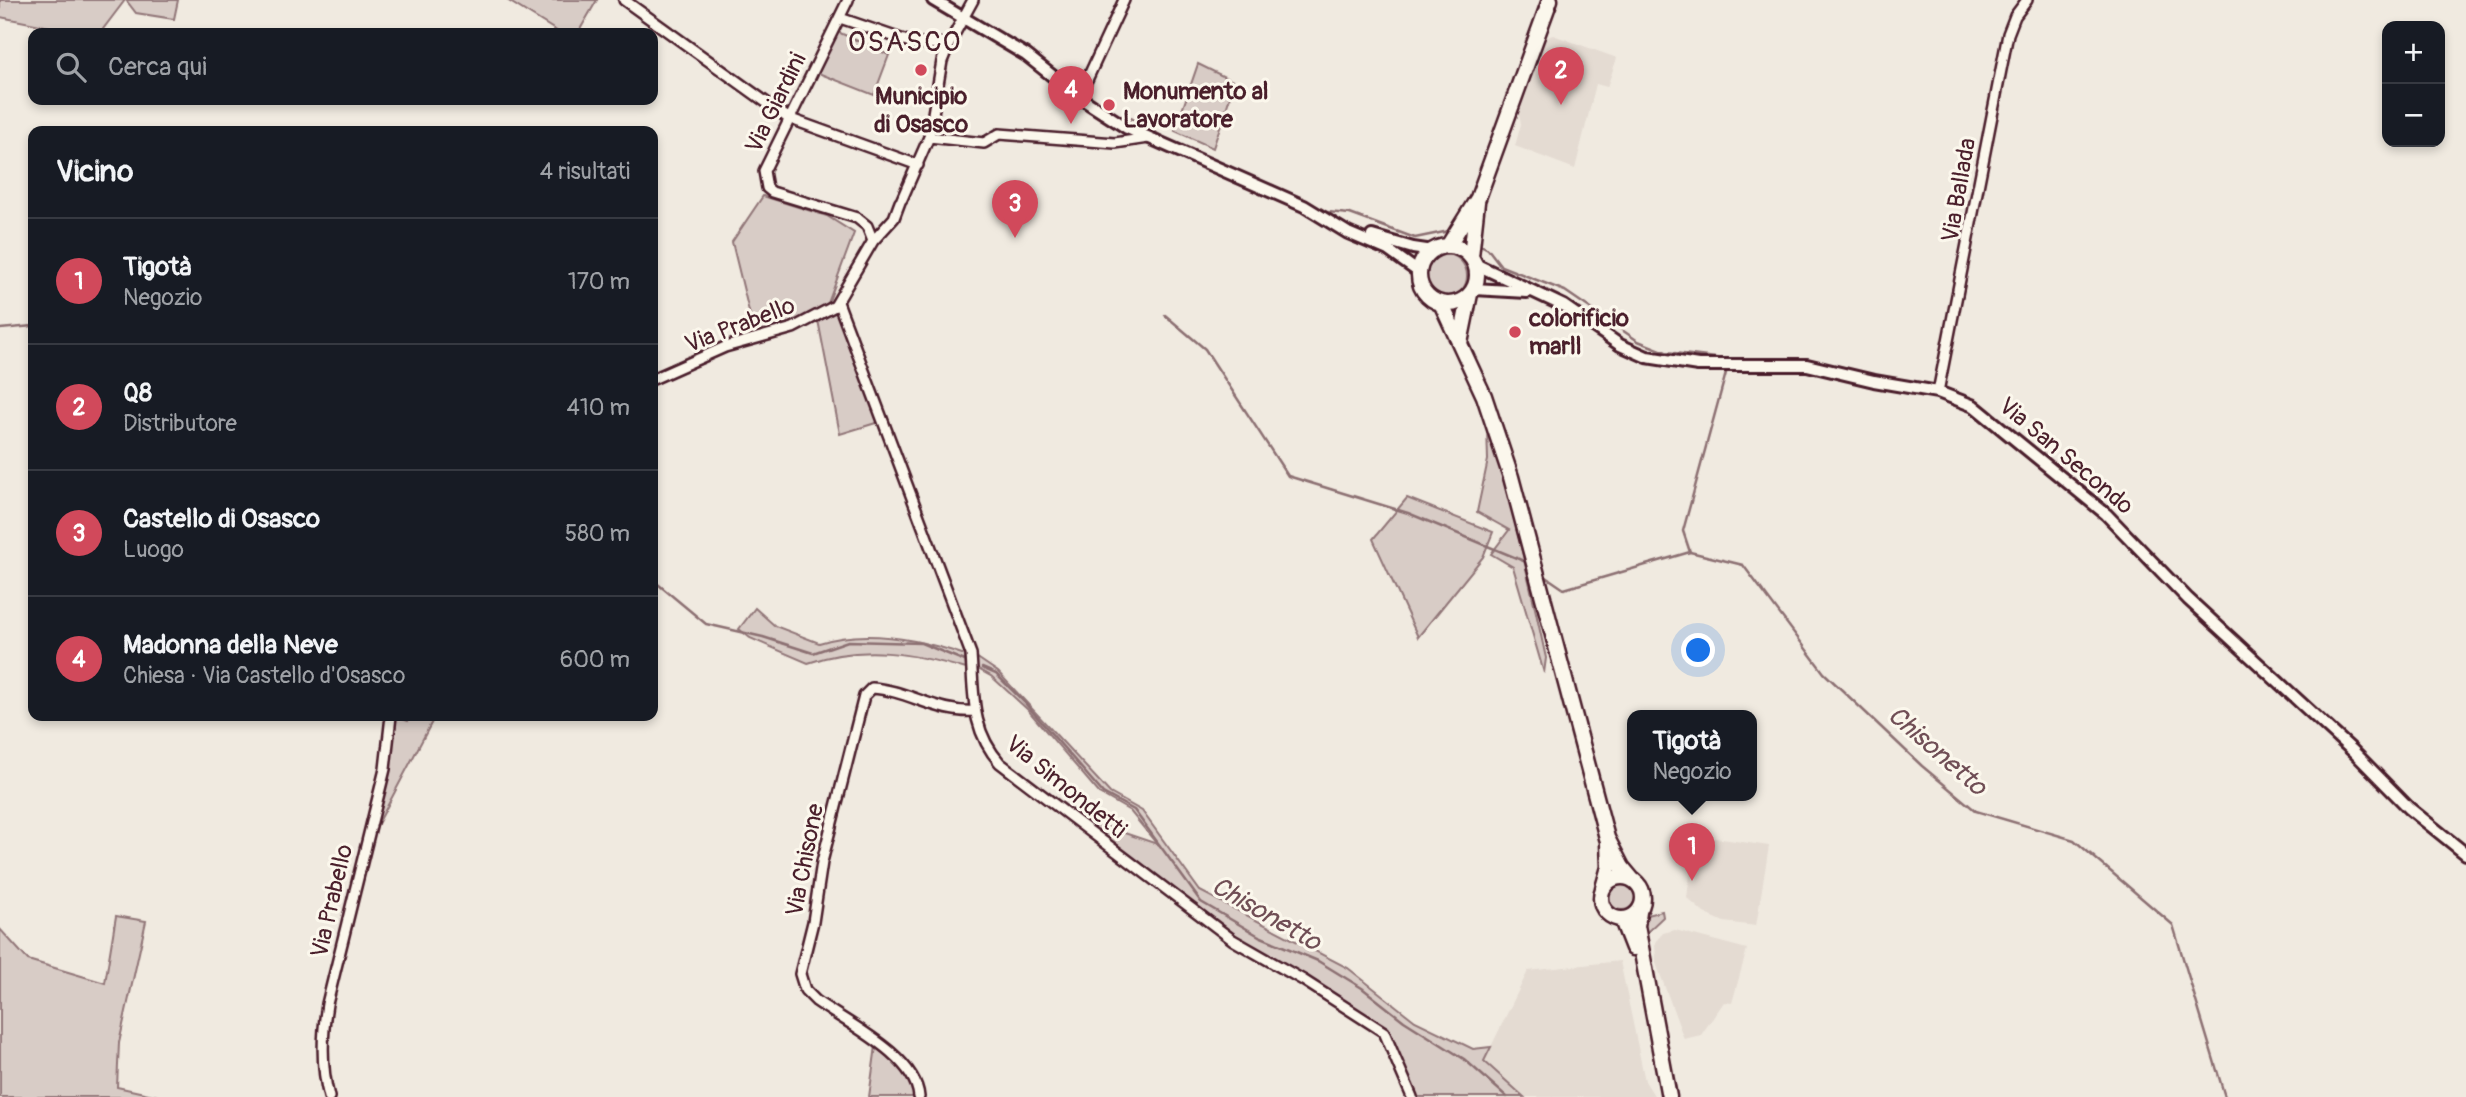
<!DOCTYPE html>
<html lang="it">
<head>
<meta charset="utf-8">
<style>
	body { margin:0; font-family:Pangolin,sans-serif; background:#20242c; color:#f1f3f6 }
	.controls { position:absolute; right:21px; top:21px; display:grid; overflow:hidden; border-radius:14px; box-shadow:0 4px 10px #0003 }
	.controls button { width:63px; height:63px; display:grid; place-items:center; padding:0; border:0; border-bottom:2px solid #363941; background:#171b24; color:#f1f3f6; font:35px sans-serif }
	.you { position:absolute; left:1699px; top:651px; width:24px; height:24px; margin:-18px; border:5px solid #fff; border-radius:50%; background:#1a73e8; box-shadow:0 0 0 10px #1a73e833 }
	.badge { display:grid; place-items:center; width:46px; height:46px; border-radius:50%; background:#d1495b; color:#fff; font-size:23px; font-weight:700 }
	.pin { position:absolute; translate:-50% -58px; filter:drop-shadow(0 2px 4px #0008) }
	.pin::after { content:''; position:absolute; top:37px; width:24px; height:21px; background:inherit; clip-path:polygon(0 0,100% 0,50% 100%) }
	.popup { position:absolute; left:1627px; top:710px; width:130px; height:91px; box-sizing:border-box; display:grid; place-content:center; border-radius:14px; background:#171b24; filter:drop-shadow(0 2px 5px #0005); font-size:23px; white-space:nowrap; color:#9ea1a6 }
	.popup b { font-size:26px; color:#f1f3f6 }
	.popup::after { content:''; position:absolute; left:50%; top:100%; margin-left:-14px; border:14px solid transparent; border-top-color:#171b24 }
	.list { margin:0; padding:0; list-style:none }
	h2 { display:flex; justify-content:space-between; align-items:center; height:91px; margin:0; padding:0 28px; font-size:30px }
	h2 small { font-size:23px; font-weight:400; color:#9ea1a6 }
	.list li { display:grid; grid-template-columns:46px 1fr auto; gap:21px; align-items:center; box-sizing:border-box; height:126px; padding:0 28px; border-top:2px solid #363941 }
	.list b { display:block; font-size:26px; white-space:nowrap }
	.list p { margin:0; font-size:23px; white-space:nowrap; color:#9ea1a6 }
	.list em { font-size:23px; font-style:normal; color:#9ea1a6 }
	.icon { flex:none; width:38px; height:38px; fill:none; stroke:currentColor; stroke-width:2; stroke-linecap:round; stroke-linejoin:round }
	.map { position:relative; flex:none; width:2466px; height:1097px; overflow:hidden }
	.search { position:absolute; background:#171b24; box-shadow:0 4px 10px #0003; left:28px; top:28px; width:630px; height:77px; display:flex; align-items:center; gap:18px; box-sizing:border-box; padding:0 24px; border-radius:14px; color:#9ea1a6; font-size:26px }
	.panel { position:absolute; background:#171b24; box-shadow:0 4px 10px #0003; left:28px; top:126px; width:630px; height:595px; border-radius:14px }
	.map>svg:first-child { display:block }
</style>
</head>
<body>
<div class="map">
<svg width="2466" height="1097" viewBox="0 0 2466 1097">
	<rect width="100%" height="100%" fill="#f0eae0"/>
	<filter id="ink" filterUnits="userSpaceOnUse"><feTurbulence type="fractalNoise" baseFrequency=".0143" numOctaves="2"/><feDisplacementMap in="SourceGraphic" scale="14" xChannelSelector="R" yChannelSelector="G"/><feConvolveMatrix kernelMatrix="1 2 1 2 8 2 1 2 1" color-interpolation-filters="sRGB"/></filter>
	<g filter="url(#ink)">
		<path fill="#e4dbd2" d="M1553,35L1617,58L1607,87L1596,84L1575,169L1515,146L1521,124L1517,107L1542,39Z
			M1695,835L1769,846L1756,926L1724,922L1704,913L1687,898Z
			M1675,930L1747,949L1732,1003L1724,1002L1701,1035L1684,1039L1656,963L1655,942L1663,933Z
			M1620,961L1645,1081L1655,1097H1524L1484,1061L1528,971Z"/>
		<path fill="#d8ccc6" stroke="#917678" stroke-width="2" d="M0,0H125L100,33H80L0,17Z
			M126,0H178L174,19L136,13Z
			M507,0H597L578,33H560Z
			M838,32L889,55L874,95L818,73Z
			M1198,64L1235,82L1213,148L1175,131Z
			M763,196L827,216L854,233L827,306L792,325L755,336L732,242Z
			M1423 276a22 22 0 1 1 44 0a22 22 0 1 1-44 0Z
			M834,312L839,317L879,422L840,434L818,320Z
			M1487,428C1513,503 1529,581 1546,658L1544,673L1513,567L1491,554L1509,530L1477,512L1488,460Z
			M1407,498L1493,532L1483,557L1418,637L1373,539Z
			M755,608L775,626L819,643C866,628 919,639 965,655L966,669C913,653 862,644 808,663L750,638L739,629Z
			M976,657L998,672L1110,793L1142,811L1200,891L1348,968L1415,1021L1473,1049L1491,1047L1484,1061L1524,1097H1415L1392,1037L1330,991L1233,936L1074,816L1157,844L1130,811L1099,793L1028,710L991,676L976,668Z
			M394,716L408,721L411,716H435L371,837Z
			M1609 897a13 13 0 1 1 26 0a13 13 0 1 1-26 0Z
			M1662,911L1663,917L1644,935L1643,916Z
			M116,916L146,921L119,1043L117,1087L162,1097H0V929L28,960L105,983Z
			M876,1046L907,1072L917,1097H869Z"/>
		<g fill="none" stroke-linecap="round" stroke-linejoin="round">
			<path stroke="#8c6f72" stroke-width="2.5" d="M1131,118L1172,142
				M1309,203L1327,212L1350,214L1415,238L1449,231
				M1477,243L1488,249L1501,266L1565,291L1638,341L1666,352L1724,359
				M1165,315L1205,349L1288,476L1408,513L1526,562
				M0,329L33,326
				M1690,552L1683,531L1726,373
				M1545,576L1564,589L1690,552L1743,565L1824,673L1922,766L1976,811L2074,840L2173,925L2225,1097
				M653,580L706,624L763,637L813,653L848,641L921,643L965,661
				M982,668L996,674L1024,702L1103,793L1134,810L1201,902L1259,936L1318,961L1362,988L1404,1021L1464,1059L1507,1097"/>
			<defs>
				<path id="minor" d="M624,0L788,118L918,165
					M848,0L764,171L767,188L772,192L857,218L867,226L873,241
					M840,18L913,43L949,44L973,0
					M1079,97L1124,0
					M929,137L984,143L999,134L1115,143L1148,138
					M902,199L929,137L942,61L949,44
					M838,302L971,654C974,696 971,730 1000,763L1233,940L1303,980L1384,1032L1412,1097
					M653,379L725,347L793,328L835,306L873,241L894,218L900,202
					M1938,392L2008,34L2015,16L2027,0
					M329,1097C321,1067 322,1035 327,1004L385,769L391,716
					M919,1097C916,1056 847,1023 816,1001L805,990L800,974L813,922L822,862L864,696L872,688C907,690 939,714 975,711"/>
				<path id="tertiary" d="M933,0L1026,55L1079,97L1127,128L1304,206L1348,233L1388,250L1420,273
					M1372,236L1413,248L1433,251
					M1475,264L1564,306L1620,345L1647,357L1698,365H1807L1874,381L1938,392L1974,406L2106,514L2188,599L2353,751L2409,808L2466,854
					M1474,289L1527,292"/>
				<path id="primary" d="M1448,246L1478,198L1550,0
					M1419 275a29 29 0 1 1 58 0a29 29 0 1 1-58 0Z
					M1471,256L1477,202
					M1441,303L1484,396L1511,477L1607,838L1622,867L1632,879
					M1460,343L1470,294
					M1601 898a21 21 0 1 1 42 0a21 21 0 1 1-42 0Z
					M1603,888L1609,867L1608,843
					M1639,912L1637,926L1669,1097
					M1622,920L1633,948"/>
			</defs>
			<use href="#minor" stroke="#4a1f2b" stroke-width="14"/>
			<use href="#tertiary" stroke="#4a1f2b" stroke-width="16"/>
			<use href="#primary" stroke="#4a1f2b" stroke-width="19"/>
			<use href="#minor" stroke="#fbf7ec" stroke-width="9"/>
			<use href="#tertiary" stroke="#fbf7ec" stroke-width="10"/>
			<use href="#primary" stroke="#fbf7ec" stroke-width="14"/>
		</g>
	</g>
	<g fill="#d1495b" stroke="#fbf7ec" stroke-width="2.5">
		<circle cx="921" cy="70" r="7"/>
		<circle cx="1109" cy="105" r="7"/>
		<circle cx="1515" cy="332" r="7"/>
	</g>
	<g text-anchor="middle" dominant-baseline="central" stroke-width="6" stroke-linejoin="round" paint-order="stroke">
		<g font-size="24" font-weight="bold" fill="#4a1f2b" stroke="#fbf7ec" text-anchor="start">
			<text x="1123" y="91">Monumento al<tspan x="1123" dy="28">Lavoratore</tspan></text>
			<text x="921" y="96" text-anchor="middle">Municipio<tspan x="921" dy="28">di Osasco</tspan></text>
			<text x="1529" y="318">colorificio<tspan x="1529" dy="28">marll</tspan></text>
		</g>
		<g font-size="24" fill="#4a1f2b" stroke="#fbf7ec">
			<text transform="translate(776 103) rotate(-64)">Via Giardini</text>
			<text transform="translate(1959 190) rotate(-80)">Via Ballada</text>
			<text transform="translate(740 325) rotate(-21)">Via Prabello</text>
			<text transform="translate(2066 456) rotate(40)">Via San Secondo</text>
			<text transform="translate(1066 787) rotate(39)">Via Simondetti</text>
			<text transform="translate(805 860) rotate(-79)">Via Chisone</text>
			<text transform="translate(332 901) rotate(-77)">Via Prabello</text>
		</g>
		<g font-size="26" font-style="italic" fill="#704e55" stroke="#fbf7ec">
			<text transform="translate(1937 751) rotate(41)">Chisonetto</text>
			<text transform="translate(1266 914) rotate(30)">Chisonetto</text>
		</g>
		<g font-size="28" letter-spacing="2" fill="#4a1f2b" stroke="#fbf7ec">
			<text x="905" y="42">OSASCO</text>
		</g>
	</g>
</svg>
<div class="controls">
<button>+</button>
<button>−</button>
</div>
<div class="you"></div>
<div class="pin badge" style="left:1692px;top:881px">1</div>
<div class="popup"><b>Tigotà</b>Negozio</div>
<div class="pin badge" style="left:1561px;top:105px">2</div>
<div class="pin badge" style="left:1015px;top:238px">3</div>
<div class="pin badge" style="left:1071px;top:124px">4</div>
<div class="search"><svg class="icon" aria-label="search" viewBox="0 0 24 24"><circle cx="10" cy="10" r="6"/><path d="M15 15l6 6"/></svg>Cerca qui</div>
<section class="panel">
<h2>Vicino<small>4 risultati</small></h2>
<ul class="list">
<li><span class="badge">1</span><div><b>Tigotà</b><p>Negozio</p></div><em>170 m</em></li>
<li><span class="badge">2</span><div><b>Q8</b><p>Distributore</p></div><em>410 m</em></li>
<li><span class="badge">3</span><div><b>Castello di Osasco</b><p>Luogo</p></div><em>580 m</em></li>
<li><span class="badge">4</span><div><b>Madonna della Neve</b><p>Chiesa · Via Castello d'Osasco</p></div><em>600 m</em></li>
</ul>
</section>
</div>
</body>
</html>
